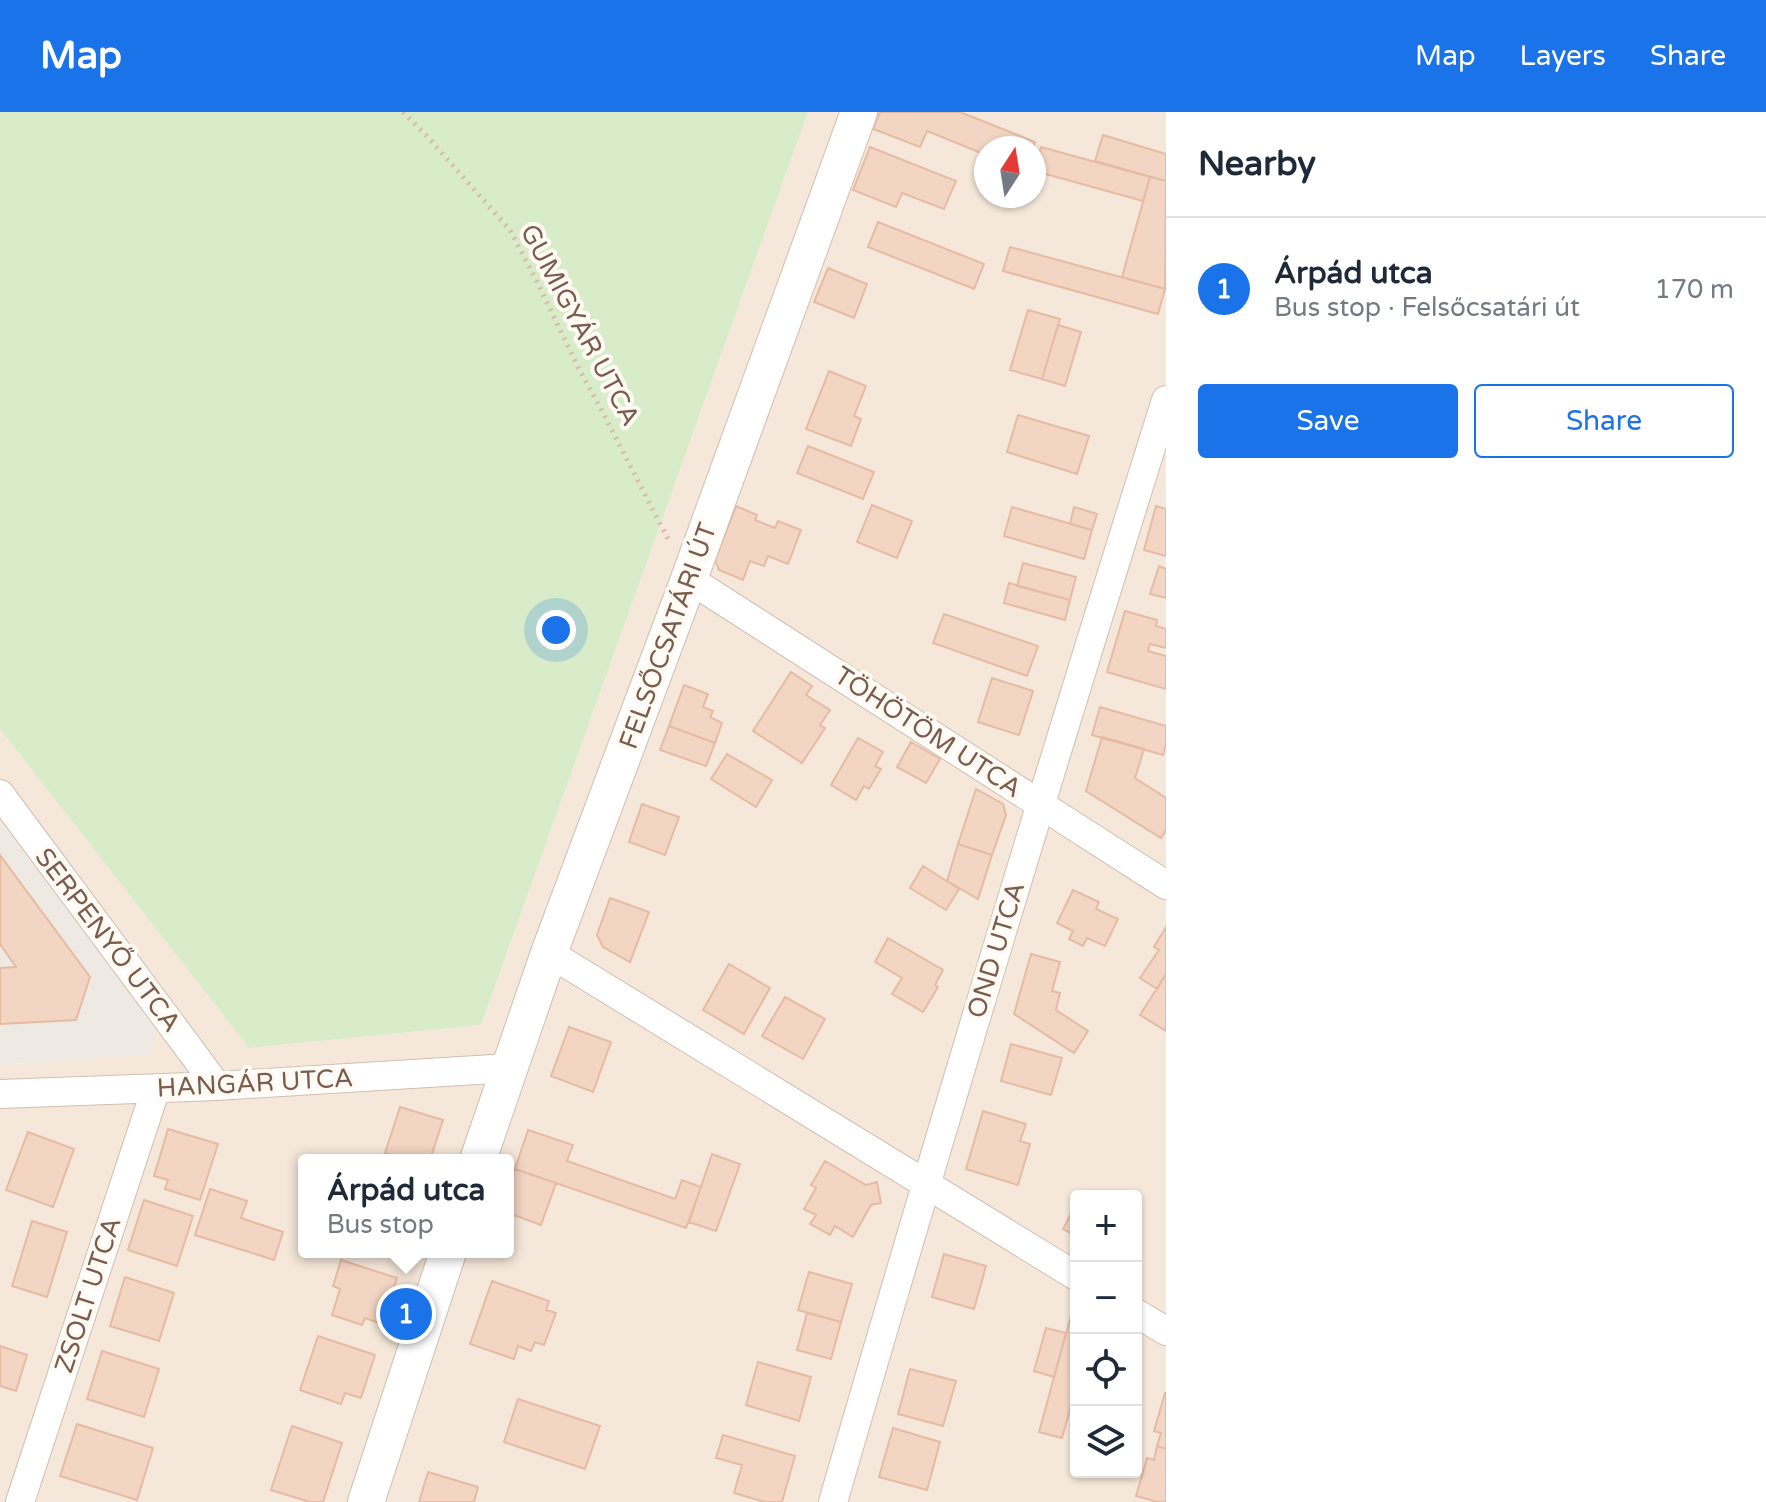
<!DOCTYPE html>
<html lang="en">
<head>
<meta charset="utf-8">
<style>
	body { margin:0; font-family:"Varela Round",sans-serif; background:#f2f2f3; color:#1f2937 }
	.controls { position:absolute; right:24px; bottom:24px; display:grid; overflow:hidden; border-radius:8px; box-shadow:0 2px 6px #0004 }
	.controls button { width:72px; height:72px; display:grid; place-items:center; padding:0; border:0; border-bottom:2px solid #e0e1e3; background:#fff; color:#1f2937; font:40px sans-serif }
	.compass { position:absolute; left:974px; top:24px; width:72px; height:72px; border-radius:50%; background:#fff; box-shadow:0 2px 6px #0004; rotate:12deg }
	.you { position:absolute; left:556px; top:518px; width:28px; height:28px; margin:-20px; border:6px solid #fff; border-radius:50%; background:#1a73e8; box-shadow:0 0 0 12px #1a73e833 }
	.badge { display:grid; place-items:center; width:52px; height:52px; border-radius:50%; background:#1a73e8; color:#fff; font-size:26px; font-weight:700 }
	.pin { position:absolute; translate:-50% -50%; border:4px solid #fff; box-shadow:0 2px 8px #0006 }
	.popup { position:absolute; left:298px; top:1042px; width:216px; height:104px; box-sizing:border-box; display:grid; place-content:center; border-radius:8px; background:#fff; filter:drop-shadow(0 2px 6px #0005); font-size:26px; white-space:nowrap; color:#747a83 }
	.popup b { font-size:30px; color:#1f2937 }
	.popup::after { content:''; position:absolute; left:50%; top:100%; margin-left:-16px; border:16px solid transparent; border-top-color:#fff }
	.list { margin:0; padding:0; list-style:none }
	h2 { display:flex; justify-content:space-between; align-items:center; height:104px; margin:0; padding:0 32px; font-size:34px }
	h2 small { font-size:26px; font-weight:400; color:#747a83 }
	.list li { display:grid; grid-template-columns:52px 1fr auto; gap:24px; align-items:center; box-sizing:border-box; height:144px; padding:0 32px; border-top:2px solid #e0e1e3 }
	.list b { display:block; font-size:30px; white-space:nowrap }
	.list p { margin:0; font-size:26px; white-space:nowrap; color:#747a83 }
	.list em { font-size:26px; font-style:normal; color:#747a83 }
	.actions { display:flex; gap:16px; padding:24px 32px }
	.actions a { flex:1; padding:18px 0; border:2px solid #1a73e8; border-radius:8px; text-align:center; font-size:28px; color:#1a73e8 }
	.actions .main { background:#1a73e8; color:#fff }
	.icon { flex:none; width:44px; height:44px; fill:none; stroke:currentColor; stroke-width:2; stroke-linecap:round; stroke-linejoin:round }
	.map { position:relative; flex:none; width:1166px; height:1390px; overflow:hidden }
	header { display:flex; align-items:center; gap:48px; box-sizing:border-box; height:112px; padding:0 40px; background:#1a73e8; color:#fff }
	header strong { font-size:38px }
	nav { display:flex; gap:44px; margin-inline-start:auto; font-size:28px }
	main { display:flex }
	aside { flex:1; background:#fff }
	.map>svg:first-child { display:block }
</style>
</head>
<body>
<header>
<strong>Map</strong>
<nav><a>Map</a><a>Layers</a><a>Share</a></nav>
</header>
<main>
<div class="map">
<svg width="1166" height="1390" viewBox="0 0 1166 1390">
	<rect width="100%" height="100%" fill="#fdf6ec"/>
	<path fill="#f5e8da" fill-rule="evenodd" d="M808,0H1166V1390H0V953L146,943L158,916L0,710V617L249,936L481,913ZM986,36H1034V84H986ZM304,1048H508V1140H304ZM1076,1084H1136V1360H1076Z"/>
	<path fill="#efe9e4" d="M0,710L158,916L147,943L0,953Z"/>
	<path fill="#d8ecc9" d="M0,0H808L481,913L249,936L0,617Z"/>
	<path fill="#f3d5c3" stroke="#e6bba3" stroke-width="2" d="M880,0H960L1035,30L1033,36H986V43L927,19L920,35L873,17Z
		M1103,23L1166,42V69L1095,49Z
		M870,35L956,69L944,97L902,81L896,95L853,78Z
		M1041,35L1150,65L1143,89L1035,59Z
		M1150,65L1166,69L1165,177L1122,165Z
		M878,110L984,152L974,177L868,135Z
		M1010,135L1165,177L1158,202L1003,159Z
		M828,156L867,172L854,206L814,190Z
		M1028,198L1060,207L1042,267L1010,258Z
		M1058,213L1081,220L1065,274L1042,267Z
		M829,259L866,274L854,304L861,307L851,334L806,317Z
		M1018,303L1089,324L1077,362L1007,340Z
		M808,334L874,360L863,387L797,361Z
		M872,393L912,409L897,446L857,430Z
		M736,394L757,403L755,408L775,416L778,409L801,418L788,452L768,444L764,454L750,449L743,468L719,458L715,448Z
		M1156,394L1166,397V444L1144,438Z
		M1012,395L1092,418L1084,447L1004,424Z
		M1074,395L1097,402L1092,418L1070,412Z
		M1023,451L1076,465L1070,488L1017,474Z
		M1159,454L1166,457V486L1150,482Z
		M1009,471L1070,488L1065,508L1004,491Z
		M1125,499L1157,508L1156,514L1166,517V536L1150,532L1148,539L1166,544V577L1107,560Z
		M944,502L1038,534L1027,564L933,531Z
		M791,560L812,574L806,583L830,598L820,613L825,616L802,651L753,619Z
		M992,566L1033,579L1019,623L978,610Z
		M684,573L708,582L703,595L713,599L710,605L722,611L715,631L669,614Z
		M1100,595L1166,614V632L1163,643L1092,623Z
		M669,614L715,631L706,654L660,638Z
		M1102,625L1144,637L1135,666L1166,686V718L1161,726L1086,679Z
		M858,626L883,640L875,654L881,657L869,677L864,674L856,688L831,673Z
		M911,630L940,647L926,671L897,655Z
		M727,642L772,668L756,695L711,667Z
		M976,677L1003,692L1006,703L992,743L958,732Z
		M642,692L679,705L665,743L629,730Z
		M958,732L992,743L978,787L947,769Z
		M0,743L90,865L76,908L0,912V856L16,855L0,832Z
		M923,754L959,777L946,798L910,776Z
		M1073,778L1099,790L1096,797L1118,807L1105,834L1087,826L1083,834L1069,827L1073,819L1057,811Z
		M610,786L649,800L630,850L603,835L597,823Z
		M1166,815V862L1157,877L1140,866L1159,838L1154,835Z
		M888,826L943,858L935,873L938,875L923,900L892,882L902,866L875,850Z
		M1031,842L1060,850L1052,879L1060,881L1056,898L1088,919L1074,941L1014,902Z
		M729,852L770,876L744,922L703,898Z
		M1166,862V919L1140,903Z
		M785,885L825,907L803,947L762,924Z
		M569,915L611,930L593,980L551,964Z
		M1011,932L1062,946L1051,983L1001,969Z
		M400,995L443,1008L430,1048H406L385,1041Z
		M983,999L1026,1012L1020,1029L1030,1032L1018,1073L966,1057Z
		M168,1017L218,1032L200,1088L165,1077L168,1068L154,1064Z
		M528,1018L573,1033L567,1049L675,1087L682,1068L701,1075L686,1116L515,1057Z
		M28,1020L74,1037L53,1095L6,1078Z
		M712,1042L740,1052L716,1119L689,1110Z
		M825,1049L866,1073L877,1070L881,1091L871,1093L853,1125L835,1114L830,1123L810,1112L816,1103L804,1097L816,1076L811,1073Z
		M515,1057L556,1071L541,1113L508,1101V1076Z
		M210,1077L247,1089L241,1106L283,1120L274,1148L195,1123Z
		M144,1088L193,1104L177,1154L128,1138Z
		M1076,1092V1124L1063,1117Z
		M32,1109L67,1120L47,1185L12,1174Z
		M944,1142L986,1154L974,1197L932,1185Z
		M341,1148L397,1166L382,1212L365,1206L362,1213L332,1203L340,1177L333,1174Z
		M809,1160L852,1172L841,1210L798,1198Z
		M125,1165L174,1181L159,1229L110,1214Z
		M492,1169L549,1189L546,1198L556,1201L544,1233L535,1230L531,1239L518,1234L514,1247L470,1232Z
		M1072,1200L1076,1203V1276L1062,1326L1039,1320Z
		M807,1201L841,1210L831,1247L797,1238Z
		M1046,1216L1066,1221L1054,1265L1034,1259Z
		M318,1224L375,1243L361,1286L345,1281L341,1292L300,1278Z
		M0,1234L27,1243L16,1279L0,1274Z
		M102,1239L159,1257L144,1305L87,1287Z
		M758,1250L811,1265L799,1309L746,1293Z
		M910,1257L956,1269L943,1314L898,1302Z
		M1165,1281H1166V1337L1157,1334L1161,1321L1154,1319Z
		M518,1287L600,1314L585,1357L504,1330Z
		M77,1312L153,1336L137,1388L60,1364Z
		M292,1314L342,1331L323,1390H310L271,1378Z
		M893,1316L940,1330L927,1378L879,1365Z
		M723,1323L795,1344L782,1390H765L734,1381L742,1353L716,1346Z
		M1157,1334L1166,1337V1390H1158L1136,1384L1147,1346L1154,1348Z
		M428,1360L478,1375L474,1390H419Z"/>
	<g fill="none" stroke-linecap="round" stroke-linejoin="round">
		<defs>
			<path id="minor" d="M689,467L1166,773
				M0,682L217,974
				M549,841L1076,1164
				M0,982L217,974L509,956
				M1136,1201L1166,1219
				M20,1390L156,976
				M833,1390C940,1021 1051,654 1166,288"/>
			<path id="tertiary" d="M478,1048L549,841L689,467L859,0
				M366,1390L448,1140"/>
		</defs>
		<use href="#minor" stroke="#d1beb0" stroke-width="30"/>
		<use href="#tertiary" stroke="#d1beb0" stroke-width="38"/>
		<path stroke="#d9b8a5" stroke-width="5" stroke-dasharray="2 6" stroke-linecap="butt" d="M403,0L426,23L510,118L538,172L578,255L603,301L670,431"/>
		<use href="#minor" stroke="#fff" stroke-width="28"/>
		<use href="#tertiary" stroke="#fff" stroke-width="36"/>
	</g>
	<g text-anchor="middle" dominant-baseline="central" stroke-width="8" stroke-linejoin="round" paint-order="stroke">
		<g font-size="26" fill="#7a5c4d" stroke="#fffaf3">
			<text transform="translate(580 213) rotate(62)">GUMIGYÁR UTCA</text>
			<text transform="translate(668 524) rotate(-70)">FELSŐCSATÁRI ÚT</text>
			<text transform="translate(928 620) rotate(33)">TÖHÖTÖM UTCA</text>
			<text transform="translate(108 828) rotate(53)">SERPENYŐ UTCA</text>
			<text transform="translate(996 838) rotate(-73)">OND UTCA</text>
			<text transform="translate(255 971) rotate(-3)">HANGÁR UTCA</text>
			<text transform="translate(88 1183) rotate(-72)">ZSOLT UTCA</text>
		</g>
	</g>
</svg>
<div class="controls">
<button>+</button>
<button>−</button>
<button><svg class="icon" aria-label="locate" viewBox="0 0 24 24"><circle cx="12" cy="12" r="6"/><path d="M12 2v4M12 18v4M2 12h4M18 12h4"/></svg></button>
<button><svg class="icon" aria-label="layers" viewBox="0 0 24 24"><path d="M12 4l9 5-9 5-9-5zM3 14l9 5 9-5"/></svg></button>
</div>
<svg class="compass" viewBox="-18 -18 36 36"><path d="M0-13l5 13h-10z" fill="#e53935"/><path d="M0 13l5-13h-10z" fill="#747a83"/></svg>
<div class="you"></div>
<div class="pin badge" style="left:406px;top:1202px">1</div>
<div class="popup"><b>Árpád utca</b>Bus stop</div>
</div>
<aside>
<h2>Nearby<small></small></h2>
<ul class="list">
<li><span class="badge">1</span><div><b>Árpád utca</b><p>Bus stop · Felsőcsatári út</p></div><em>170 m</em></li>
</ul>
<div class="actions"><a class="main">Save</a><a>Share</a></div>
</aside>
</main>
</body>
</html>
